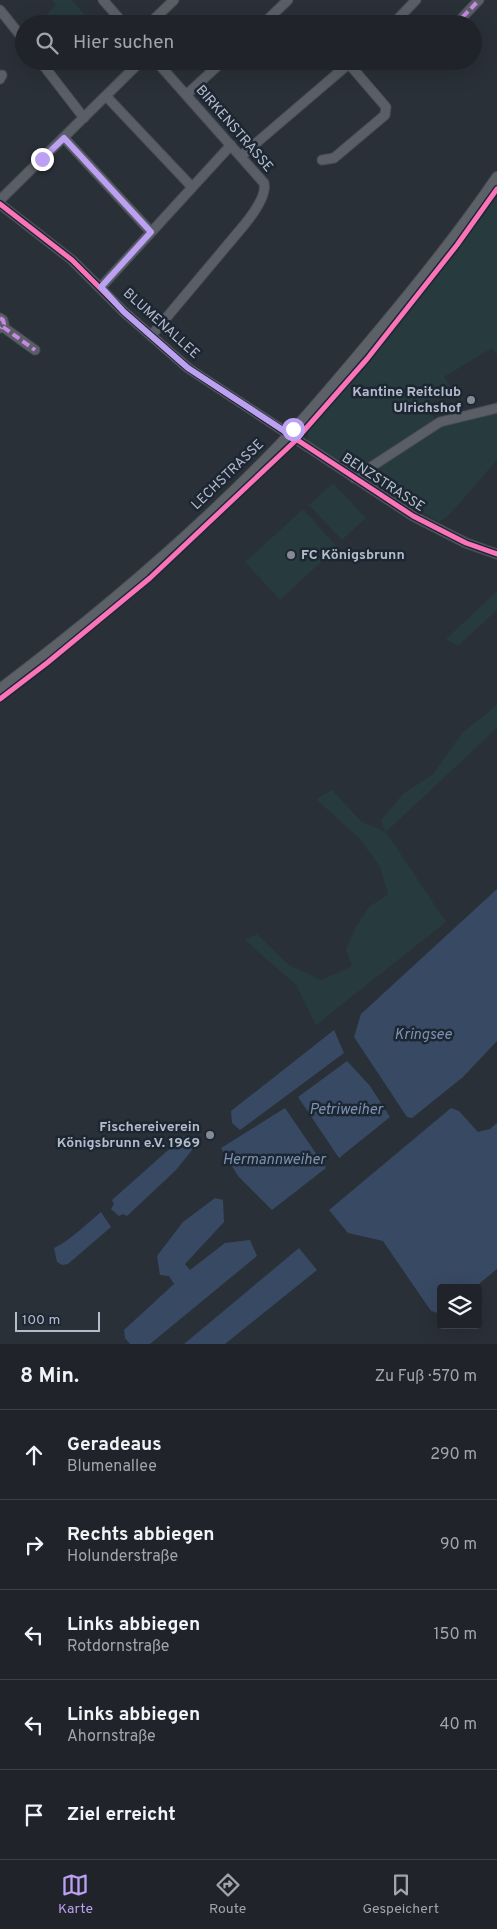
<!DOCTYPE html>
<html lang="de">
<head>
<meta charset="utf-8">
<style>
	body { margin:0; font-family:Overpass,sans-serif; background:#2d3036; color:#f1f3f6 }
	.controls { position:absolute; right:15px; bottom:15px; display:grid; overflow:hidden; border-radius:5px; box-shadow:0 5px 20px #0002 }
	.controls button { width:45px; height:45px; display:grid; place-items:center; padding:0; border:0; border-bottom:1px solid #3d4147; background:#20242a; color:#f1f3f6; font:25px sans-serif }
	.scale { position:absolute; left:15px; bottom:12px; width:85px; box-sizing:border-box; padding-left:5px; border:2px solid #b4bcc9; border-top:0; font-size:14px; line-height:18px; white-space:nowrap; color:#b4bcc9; -webkit-text-stroke:4px #1d2633; paint-order:stroke }
	.stop { position:absolute; width:15px; height:15px; margin:-11px; border:4px solid #bca0f2; border-radius:50%; background:#fff }
	.stop.end { background:#bca0f2; border-color:#fff; box-shadow:0 1px 5px #0008 }
	.list { margin:0; padding:0; list-style:none }
	h2 { display:flex; justify-content:space-between; align-items:center; height:65px; margin:0; padding:0 20px; font-size:21px }
	h2 small { font-size:16px; font-weight:400; color:#a2a4a8 }
	.list li { display:grid; grid-template-columns:32px 1fr auto; gap:15px; align-items:center; box-sizing:border-box; height:90px; padding:0 20px; border-top:1px solid #3d4147 }
	.list b { display:block; font-size:19px; white-space:nowrap }
	.list p { margin:0; font-size:16px; white-space:nowrap; color:#a2a4a8 }
	.list em { font-size:16px; font-style:normal; color:#a2a4a8 }
	.icon { flex:none; width:28px; height:28px; fill:none; stroke:currentColor; stroke-width:2; stroke-linecap:round; stroke-linejoin:round }
	.map { position:relative; flex:none; width:497px; height:1344px; overflow:hidden }
	.search { position:absolute; background:#20242a; box-shadow:0 5px 20px #0002; left:15px; right:15px; top:15px; height:55px; display:flex; align-items:center; gap:12px; box-sizing:border-box; padding:0 18px; border-radius:28px; color:#a2a4a8; font-size:19px }
	.sheet { height:515px; background:#20242a }
	nav { display:flex; justify-content:space-around; align-items:center; box-sizing:border-box; height:70px; border-top:1px solid #3d4147; background:#20242a; font-size:14px; color:#a2a4a8 }
	nav a { display:grid; justify-items:center; gap:2px }
	nav .on { color:#bca0f2 }
	.map>svg:first-child { display:block }
</style>
</head>
<body>
<div class="map">
<svg width="497" height="1344" viewBox="0 0 497 1344">
	<rect width="100%" height="100%" fill="#2a3038"/>
	<path fill="#273a3e" d="M52,0H72L93,24H70L64,14L54,24H37L56,5Z
		M497,195V355L492,348L444,377L452,388L421,405L441,424L497,413V460L451,513L439,522L350,470L308,441V431L372,358L483,215Z
		M333,483L366,518L342,540L309,505Z
		M303,509L337,547L280,600L245,562Z
		M497,591V610L458,646L446,639Z
		M497,705V728L386,832L446,922L316,1025L296,985L245,940L257,934L289,965L321,980L352,966L346,949L356,927L369,907L388,894L380,867L359,838L316,799L332,790L361,821L385,832L381,820L403,794L433,774L462,733Z"/>
	<path fill="#384963" d="M497,889V1041L463,1077L412,1118L407,1117L354,1037L361,1014Z
		M334,1030L344,1053L240,1130L232,1123L231,1111Z
		M347,1061L370,1086L390,1117L339,1158L298,1097Z
		M285,1108L326,1168L272,1210L238,1176L221,1148Z
		M451,1108L459,1111L478,1132L490,1129L497,1123V1269L474,1288H441V1314L431,1311L383,1241L348,1233L329,1210Z
		M184,1136L193,1141L196,1145L176,1170L127,1216L123,1214L119,1216L111,1209L114,1204L112,1200Z
		M215,1198L223,1200L224,1222L185,1264L190,1270L225,1243L250,1240L257,1256L150,1344H130L125,1338L124,1330L174,1284L169,1276L160,1275L157,1256L183,1222Z
		M101,1212L111,1227L68,1264L62,1265L57,1262L54,1248C72,1239 85,1225 101,1212Z
		M299,1248L317,1270L225,1344H184Z"/>
	<g fill="none" stroke-linecap="round" stroke-linejoin="round">
		<defs>
			<path id="minor" d="M103,0L124,24
				M0,10L24,40
				M149,24L174,0
				M263,24L288,0
				M393,24L416,0
				M453,24L458,22L479,0
				M40,61L84,118
				M0,79L2,75
				M186,95L223,61
				M106,96L192,187
				M64,138L151,232
				M241,156L352,61
				M322,160L334,158L385,115L386,107L349,64
				M0,200L141,61
				M0,204L72,260L124,312L188,368L413,516L466,543L497,554
				M101,287L231,145
				M0,318L3,320L4,324L0,328
				M3,327L35,350
				M151,336L245,224C253,214 267,195 264,183L156,61
				M354,478L440,422L497,408"/>
			<path id="major" d="M0,689C102,612 201,528 289,435C320,401 350,365 380,329C421,280 461,230 497,177"/>
		</defs>
		<use href="#minor" stroke="#484c53" stroke-width="11"/>
		<use href="#major" stroke="#484c55" stroke-width="12"/>
		<use href="#minor" stroke="#5a5e66" stroke-width="9"/>
		<use href="#major" stroke="#5c6168" stroke-width="10"/>
		<path stroke="#c787e3" stroke-width="4" stroke-dasharray="8 4" stroke-linecap="butt" d="M453,24L458,22L479,0
			M0,318L3,320L4,324L0,328
			M3,327L35,350"/>
		<defs>
			<path id="cycleway" d="M0,204L72,260L124,312L188,368L413,516L466,543L497,554
				M0,699L47,663L150,578L294,442L367,359L457,245L497,189"/>
		</defs>
		<use href="#cycleway" stroke="#1d2633" stroke-width="8"/>
		<use href="#cycleway" stroke="#fb73b8" stroke-width="5"/>
	</g>
	<g fill="none" stroke-linecap="round" stroke-linejoin="round">
		<path stroke="#bca0f2" stroke-width="6" d="M42,159L64,138L151,232L101,287L124,312L188,368L289,434L293,429"/>
	</g>
	<g fill="#848b96" stroke="#1d2633" stroke-width="2">
		<circle cx="471" cy="400" r="5"/>
		<circle cx="291" cy="555" r="5"/>
		<circle cx="210" cy="1135" r="5"/>
	</g>
	<g text-anchor="middle" dominant-baseline="central" stroke-width="5" stroke-linejoin="round" paint-order="stroke">
		<g font-size="14" fill="#b4bcc9" stroke="#1d2633">
			<text transform="translate(234 129) rotate(49)">BIRKENSTRASSE</text>
			<text transform="translate(161 324) rotate(42)">BLUMENALLEE</text>
			<text transform="translate(228 475) rotate(-44)">LECHSTRASSE</text>
			<text transform="translate(383 483) rotate(33)">BENZSTRASSE</text>
		</g>
		<g font-size="14" font-weight="bold" fill="#b4bcc9" stroke="#1d2633" text-anchor="end">
			<text x="461" y="392">Kantine Reitclub<tspan x="461" dy="16">Ulrichshof</tspan></text>
			<text x="301" y="555" text-anchor="start">FC Königsbrunn</text>
			<text x="200" y="1127">Fischereiverein<tspan x="200" dy="16">Königsbrunn e.V. 1969</tspan></text>
		</g>
		<g font-size="15" font-style="italic" fill="#7c92b1" stroke="#1d2633">
			<text x="423" y="1035">Kringsee</text>
			<text x="346" y="1110">Petriweiher</text>
			<text x="274" y="1160">Hermannweiher</text>
		</g>
	</g>
</svg>
<div class="controls">
<button><svg class="icon" aria-label="layers" viewBox="0 0 24 24"><path d="M12 4l9 5-9 5-9-5zM3 14l9 5 9-5"/></svg></button>
</div>
<div class="scale">100 m</div>
<div class="stop" style="left:293px;top:429px"></div>
<div class="stop end" style="left:42px;top:159px"></div>
<div class="search"><svg class="icon" aria-label="search" viewBox="0 0 24 24"><circle cx="10" cy="10" r="6"/><path d="M15 15l6 6"/></svg>Hier suchen</div>
</div>
<section class="sheet">
<h2>8 Min.<small>Zu Fuß · 570 m</small></h2>
<ul class="list">
<li><svg class="icon" aria-label="ahead" viewBox="0 0 24 24"><path d="M12 20V5M6 11l6-6 6 6"/></svg><div><b>Geradeaus</b><p>Blumenallee</p></div><em>290 m</em></li>
<li><svg class="icon" aria-label="right" viewBox="0 0 24 24"><path d="M7 20v-9h11M14 6l5 5-5 5"/></svg><div><b>Rechts abbiegen</b><p>Holunderstraße</p></div><em>90 m</em></li>
<li><svg class="icon" aria-label="left" viewBox="0 0 24 24"><path d="M17 20v-9H6M10 6l-5 5 5 5"/></svg><div><b>Links abbiegen</b><p>Rotdornstraße</p></div><em>150 m</em></li>
<li><svg class="icon" aria-label="left" viewBox="0 0 24 24"><path d="M17 20v-9H6M10 6l-5 5 5 5"/></svg><div><b>Links abbiegen</b><p>Ahornstraße</p></div><em>40 m</em></li>
<li><svg class="icon" aria-label="arrive" viewBox="0 0 24 24"><path d="M6 21V4h12l-3 4 3 4H6"/></svg><div><b>Ziel erreicht</b></div></li>
</ul>
</section>
<nav>
<a class="on"><svg class="icon" aria-label="map" viewBox="0 0 24 24"><path d="M3 6l6-2 6 2 6-2v14l-6 2-6-2-6 2zM9 4v14M15 6v14"/></svg>Karte</a>
<a><svg class="icon" aria-label="directions" viewBox="0 0 24 24"><path d="M12 3l9 9-9 9-9-9zM9 14v-3h6M13 9l2 2-2 2"/></svg>Route</a>
<a><svg class="icon" aria-label="saved" viewBox="0 0 24 24"><path d="M7 4h10v16l-5-4-5 4z"/></svg>Gespeichert</a>
</nav>
</body>
</html>
